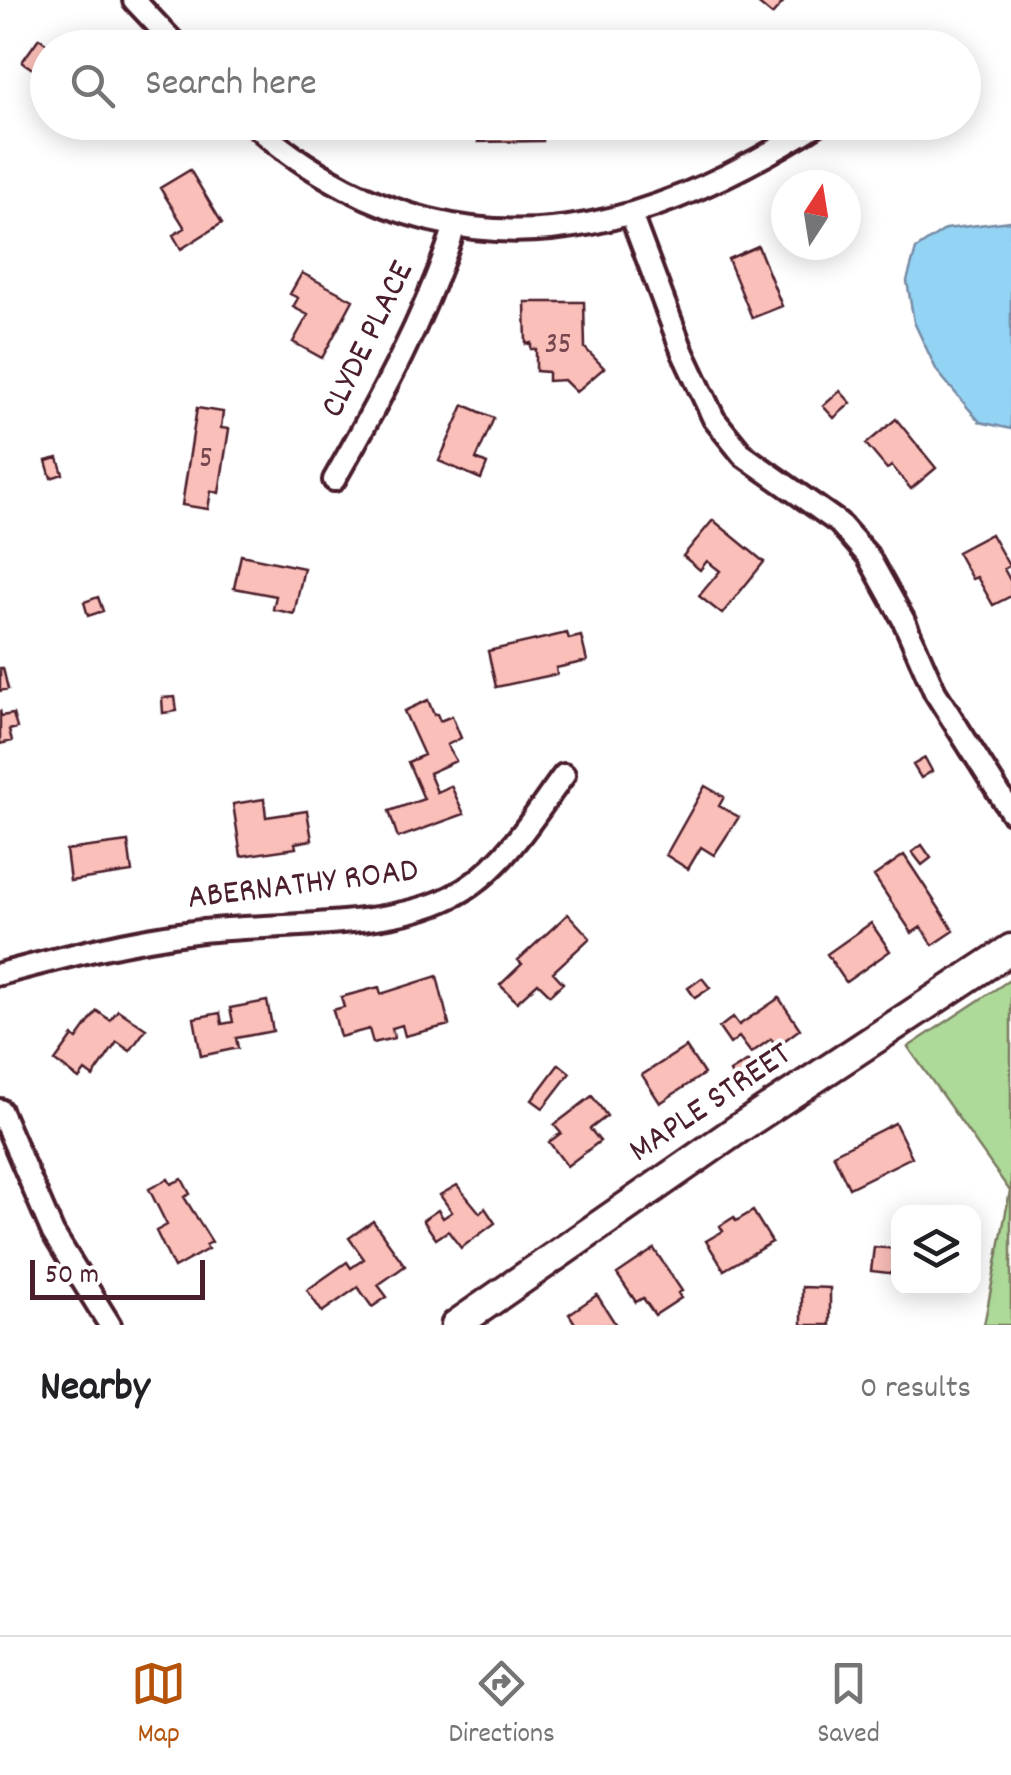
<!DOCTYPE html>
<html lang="en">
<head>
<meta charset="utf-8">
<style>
	body { margin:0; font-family:Dekko,sans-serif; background:#f6f6f6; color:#202124 }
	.controls { position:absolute; right:30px; bottom:30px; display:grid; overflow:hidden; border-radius:20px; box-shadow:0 5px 25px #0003 }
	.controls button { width:90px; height:90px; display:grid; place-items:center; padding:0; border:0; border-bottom:2px solid #e0e0e0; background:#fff; color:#202124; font:50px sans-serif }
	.compass { position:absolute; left:771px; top:170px; width:90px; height:90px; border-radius:50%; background:#fff; box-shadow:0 5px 25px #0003; rotate:12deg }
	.scale { position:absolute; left:30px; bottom:25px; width:175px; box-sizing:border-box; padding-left:10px; border:5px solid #4a1f2b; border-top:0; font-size:28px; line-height:35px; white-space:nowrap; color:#4a1f2b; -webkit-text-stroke:8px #fff; paint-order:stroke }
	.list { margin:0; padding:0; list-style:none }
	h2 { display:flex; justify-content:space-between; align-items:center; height:130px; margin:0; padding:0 40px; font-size:42px }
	h2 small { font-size:32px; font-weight:400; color:#757577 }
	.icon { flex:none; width:55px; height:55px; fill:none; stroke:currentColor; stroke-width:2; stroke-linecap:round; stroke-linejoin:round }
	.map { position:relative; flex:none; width:1011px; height:1325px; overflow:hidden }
	.search { position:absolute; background:#fff; box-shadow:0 5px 25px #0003; left:30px; right:30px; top:30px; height:110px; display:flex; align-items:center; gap:25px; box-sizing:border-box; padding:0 35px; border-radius:55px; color:#757577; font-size:38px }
	.sheet { height:310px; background:#fff }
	nav { display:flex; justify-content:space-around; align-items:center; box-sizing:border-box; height:140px; border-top:2px solid #e0e0e0; background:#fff; font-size:28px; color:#757577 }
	nav a { display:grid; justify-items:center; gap:5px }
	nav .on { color:#b45309 }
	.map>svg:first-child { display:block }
</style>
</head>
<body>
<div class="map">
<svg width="1011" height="1325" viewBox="0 0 1011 1325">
	<rect width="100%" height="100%" fill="#fff"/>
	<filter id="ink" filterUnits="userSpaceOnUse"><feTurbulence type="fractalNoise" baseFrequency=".01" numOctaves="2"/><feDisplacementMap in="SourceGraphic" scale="20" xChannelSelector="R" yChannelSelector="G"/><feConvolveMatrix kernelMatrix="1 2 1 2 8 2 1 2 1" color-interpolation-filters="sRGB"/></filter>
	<g filter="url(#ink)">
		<path fill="#adda99" stroke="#7c7c62" stroke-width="2.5" d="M1011,979V1325H984L1010,1191L908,1047Z"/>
		<path fill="#93d3f4" stroke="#768ba4" stroke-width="2.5" d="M1011,221V429L980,422L937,371L914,322L907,281L916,249L946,229Z"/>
		<path fill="#fbbfb9" stroke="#4a1f2b" stroke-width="2.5" d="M754,0H785L772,15Z
			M39,38L50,46L54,41L62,48H48V94L33,83L40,74L22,62Z
			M477,122H543V141L478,142Z
			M628,122H652L633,132Z
			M190,170L222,223L181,249L173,235L185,228L160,188Z
			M758,246L782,306L752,318L728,259Z
			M302,273L353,300L322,358L293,342L308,315L293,307L298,298L290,294Z
			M525,302H584L585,348L604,368L576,392L564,380L548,381V372L536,371V349H531V343L526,344Z
			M840,391L851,403L834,418L823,406Z
			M464,405L494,418L476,459L487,464L481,479L439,461Z
			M197,408L223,412L221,428L229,429L219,493L211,491L208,509L182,505Z
			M896,419L936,468L911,489L892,466L887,469L866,444Z
			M58,458L63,474L51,478L46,461Z
			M713,520L764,562L722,614L699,596L720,571L707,561L700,570L683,556Z
			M991,534L1009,566L1004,569L1011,582V596L993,605L977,577L972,579L957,552Z
			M241,555L304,568L294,614L273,609L276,596L234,588Z
			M98,597L103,611L88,616L84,602Z
			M567,633L569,639L581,636L587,661L556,668L557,674L496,687L488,651Z
			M0,668H3L8,689L0,691Z
			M175,697L177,711L163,713L162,698Z
			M428,700L434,715L437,714L440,721L452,716L461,738L447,745L456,761L429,773L437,792L451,786L464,814L398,838L389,811L424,799L408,762L424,755L404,711Z
			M0,710L1,716L13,714L17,728L9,730L12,741L0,744Z
			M925,758L932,771L921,778L913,765Z
			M705,786L724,797L719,806L739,817L714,855L701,847L688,869L666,855Z
			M264,799L266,817L307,811L312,840L295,843L296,848L241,856L233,804Z
			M128,842L132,872L70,881L66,850Z
			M922,845L931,858L922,865L912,852Z
			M904,855L954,931L933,945L921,927L912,933L874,876Z
			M568,914L590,938L553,972L563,983L550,995L538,983L517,1002L500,985L522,964L518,960Z
			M871,923L890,951L846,982L827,954Z
			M437,976L449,1025L405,1036L402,1025L392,1028L394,1038L373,1043L369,1029L340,1037L333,1010L344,1007L341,997L379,987L381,994Z
			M702,978L710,988L695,998L688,988Z
			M779,998L800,1029L777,1046L771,1039L751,1053L739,1037L730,1044L719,1028L733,1017L739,1025Z
			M267,1001L273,1031L236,1038L238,1048L201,1056L194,1018L220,1013L222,1024L233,1022L230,1008Z
			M118,1010L146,1029L130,1051L117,1042L93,1077L85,1071L79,1079L55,1061L73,1036L77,1039L97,1011L110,1020Z
			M686,1047L704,1074L660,1103L642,1075Z
			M748,1061L758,1078L739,1089L730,1072Z
			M559,1064L570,1073L543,1108L532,1100Z
			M592,1096L607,1116L590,1129L600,1141L567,1166L549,1142L561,1133L554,1125Z
			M895,1123L912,1157L849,1188L833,1154Z
			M168,1179L171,1184L182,1179L190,1194L184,1197L212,1242L206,1245L208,1249L174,1268L156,1231L167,1225L149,1189Z
			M457,1185L480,1213L485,1208L495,1223L461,1248L448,1231L436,1239L423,1220L438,1210L443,1218L452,1212L440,1195Z
			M753,1211L772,1242L724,1270L706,1241L723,1231L720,1226L734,1217L736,1221Z
			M373,1221L405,1266L378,1285L387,1297L372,1307L358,1287L322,1312L307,1290L347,1262L351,1268L364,1259L349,1238Z
			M874,1247L898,1249V1274L871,1271Z
			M654,1249L682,1291L678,1293L681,1298L655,1315L643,1298L636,1302L617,1274Z
			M802,1287L830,1288V1325H802Z
			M597,1295L616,1325H576L569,1314Z"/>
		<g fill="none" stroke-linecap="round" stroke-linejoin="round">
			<defs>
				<path id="street" d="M134,0L179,48
					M252,122C280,150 312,170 346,188C514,275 672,217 821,122
					M631,215L683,353L714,419L743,455L839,523L868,556L903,619L935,692L1011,812
					M334,480C383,394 424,320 455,226
					M0,974C64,957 128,940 194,932C268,923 385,930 451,897C501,873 532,818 564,775
					M0,1110L53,1233L110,1325"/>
				<path id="secondary" d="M456,1325L741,1127L1011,949"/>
			</defs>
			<use href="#street" stroke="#4a1f2b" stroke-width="28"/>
			<use href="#secondary" stroke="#4a1f2b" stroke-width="35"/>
			<use href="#street" stroke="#fff" stroke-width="20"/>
			<use href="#secondary" stroke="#fff" stroke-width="28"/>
		</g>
	</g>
	<g text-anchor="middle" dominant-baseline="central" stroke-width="8" stroke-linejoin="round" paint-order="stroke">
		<g font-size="30" fill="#76474e">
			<text x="558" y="346">35</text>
			<text x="206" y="460">5</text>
		</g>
		<g font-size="35" fill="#4a1f2b" stroke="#fff">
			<text transform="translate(369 340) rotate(-64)">CLYDE PLACE</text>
			<text transform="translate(303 886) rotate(-7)">ABERNATHY ROAD</text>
			<text transform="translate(711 1104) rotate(-34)">MAPLE STREET</text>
		</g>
	</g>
</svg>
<div class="controls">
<button><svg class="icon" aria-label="layers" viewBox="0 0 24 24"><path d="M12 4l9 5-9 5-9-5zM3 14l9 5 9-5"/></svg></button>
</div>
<svg class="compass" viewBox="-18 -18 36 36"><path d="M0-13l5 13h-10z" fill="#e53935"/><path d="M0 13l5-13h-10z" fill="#757577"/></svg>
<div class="scale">50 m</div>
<div class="search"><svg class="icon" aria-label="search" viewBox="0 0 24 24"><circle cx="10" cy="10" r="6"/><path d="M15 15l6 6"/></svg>Search here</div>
</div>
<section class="sheet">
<h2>Nearby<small>0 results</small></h2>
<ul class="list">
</ul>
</section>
<nav>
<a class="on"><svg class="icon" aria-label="map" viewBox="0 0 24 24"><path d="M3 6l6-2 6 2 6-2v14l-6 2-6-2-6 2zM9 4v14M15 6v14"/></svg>Map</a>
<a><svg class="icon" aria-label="directions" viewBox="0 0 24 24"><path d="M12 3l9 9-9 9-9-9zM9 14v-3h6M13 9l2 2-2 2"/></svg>Directions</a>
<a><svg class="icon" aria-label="saved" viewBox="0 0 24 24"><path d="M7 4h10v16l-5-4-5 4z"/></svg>Saved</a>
</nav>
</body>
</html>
